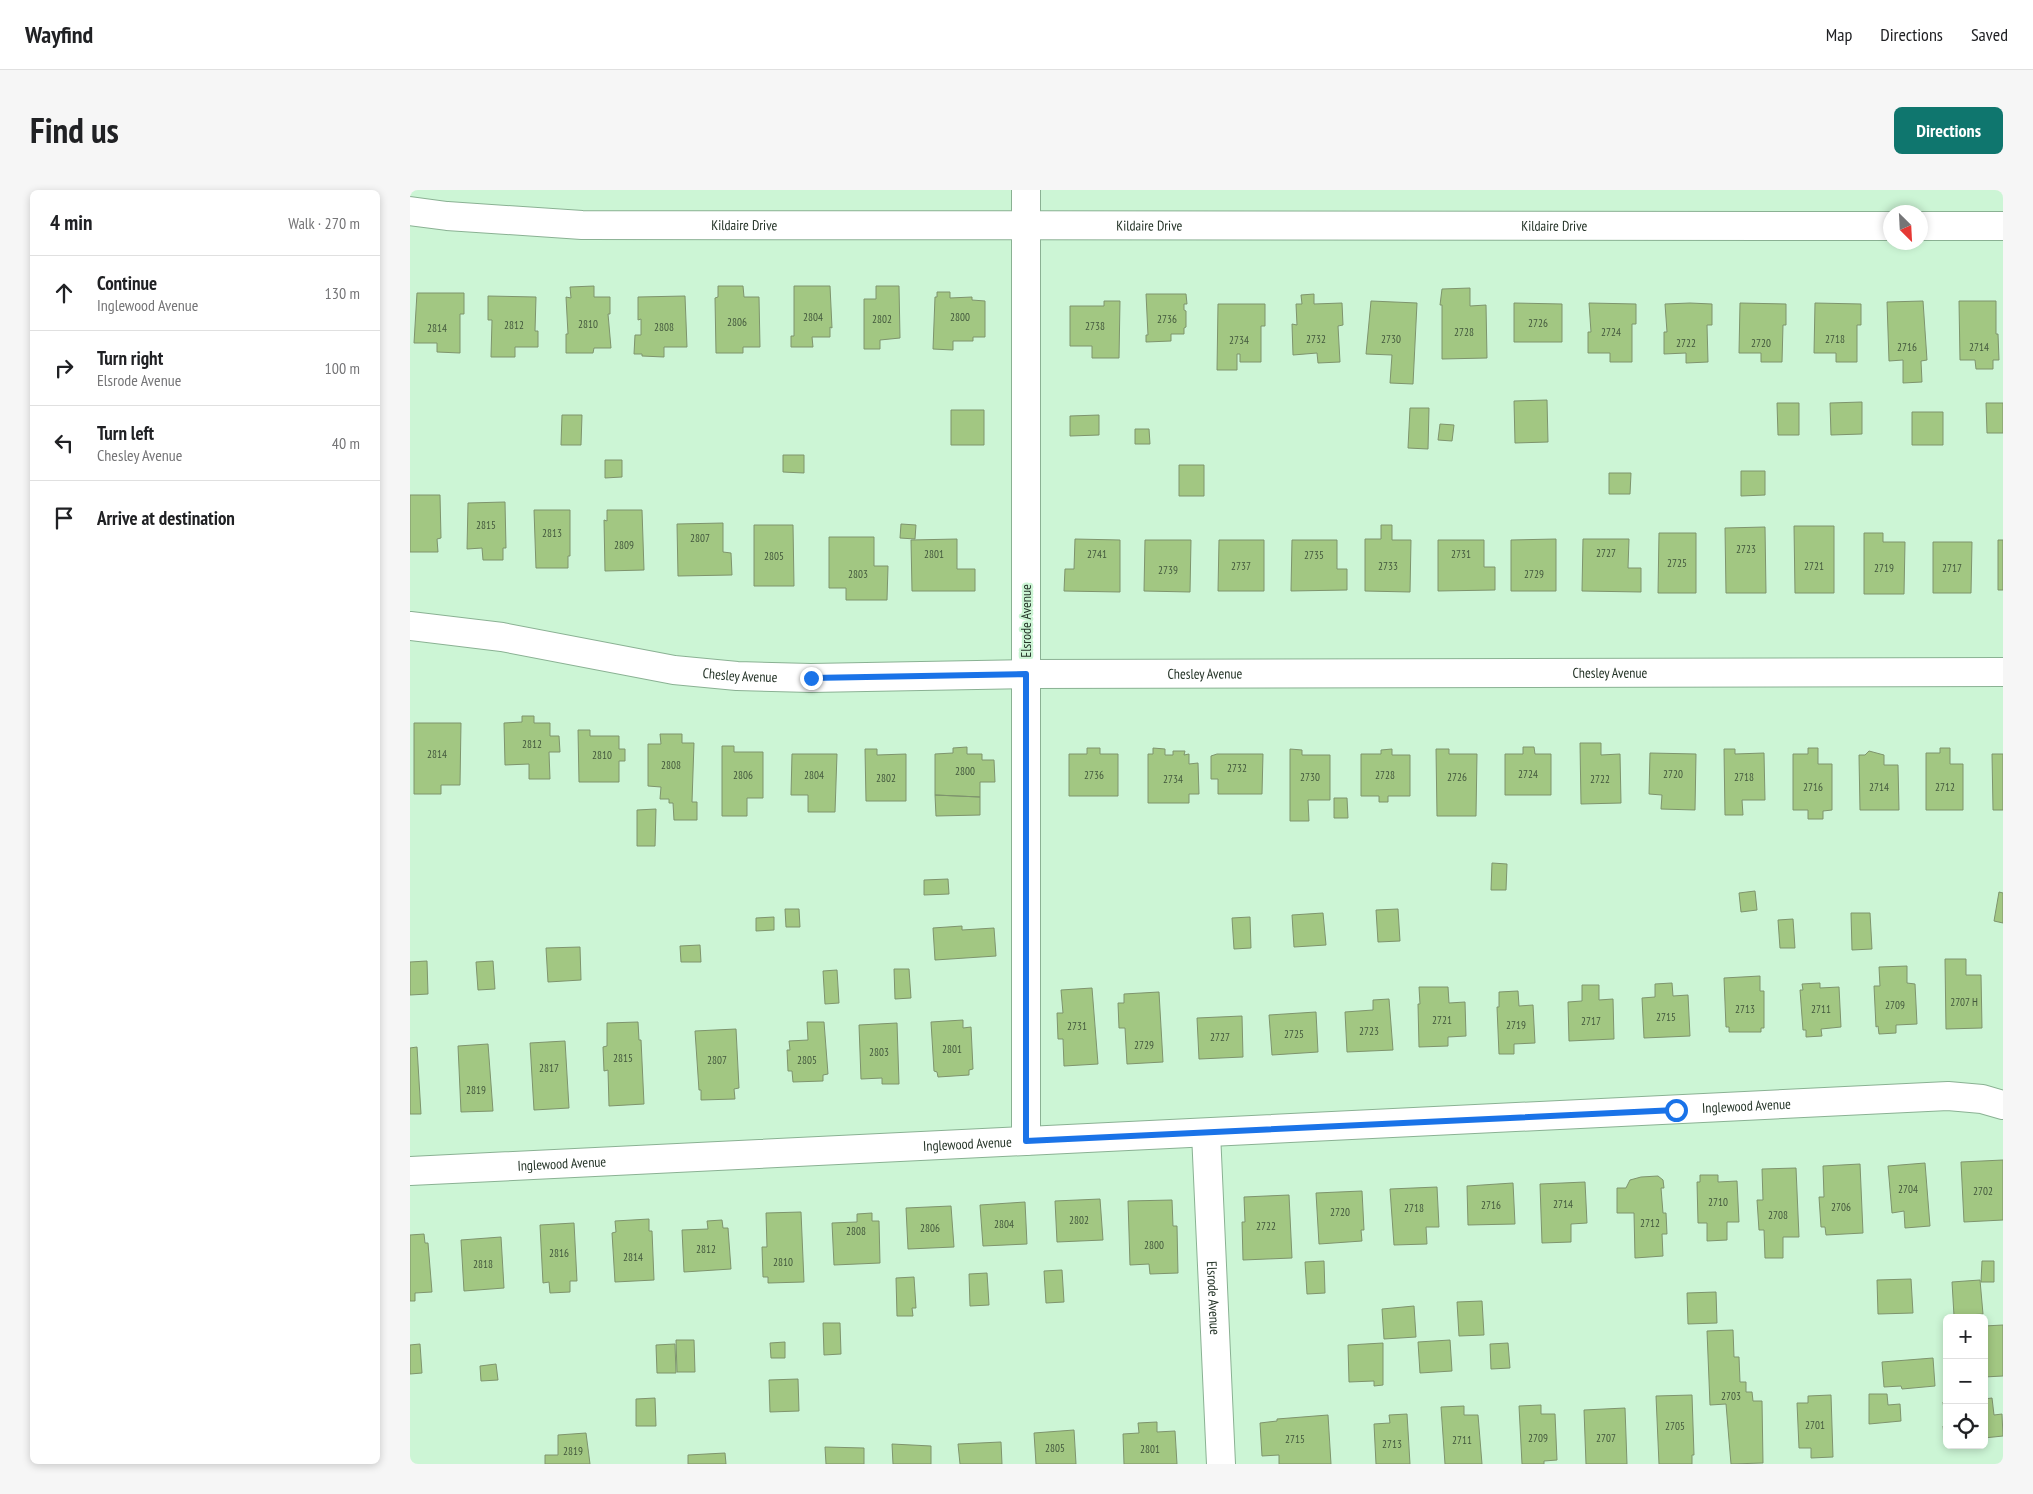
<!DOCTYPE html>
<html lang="en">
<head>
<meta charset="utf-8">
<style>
	body { margin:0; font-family:"PT Sans Narrow",sans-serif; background:#f6f6f6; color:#202124 }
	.controls { position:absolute; right:15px; bottom:15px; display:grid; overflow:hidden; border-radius:8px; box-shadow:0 2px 8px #0003 }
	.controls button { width:45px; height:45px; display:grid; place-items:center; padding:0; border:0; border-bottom:1px solid #e0e0e0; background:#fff; color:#202124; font:25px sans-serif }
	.compass { position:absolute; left:1473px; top:15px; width:45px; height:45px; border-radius:50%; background:#fff; box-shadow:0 2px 8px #0003; rotate:156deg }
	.stop { position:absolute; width:15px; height:15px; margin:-11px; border:4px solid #1a73e8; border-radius:50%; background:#fff }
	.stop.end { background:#1a73e8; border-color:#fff; box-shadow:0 1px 5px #0008 }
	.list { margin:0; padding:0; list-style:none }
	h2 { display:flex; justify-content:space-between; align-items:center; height:65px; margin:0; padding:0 20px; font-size:21px }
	h2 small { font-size:16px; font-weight:400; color:#757577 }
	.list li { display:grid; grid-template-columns:32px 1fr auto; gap:15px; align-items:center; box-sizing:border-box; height:75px; padding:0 20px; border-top:1px solid #e0e0e0 }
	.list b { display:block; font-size:19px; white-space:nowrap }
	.list p { margin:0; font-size:16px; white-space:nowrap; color:#757577 }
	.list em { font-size:16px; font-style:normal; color:#757577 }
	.icon { flex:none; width:28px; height:28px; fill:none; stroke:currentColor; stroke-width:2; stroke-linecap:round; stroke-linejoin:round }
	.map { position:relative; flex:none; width:1593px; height:1274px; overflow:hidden; border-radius:8px }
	header { display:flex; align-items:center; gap:30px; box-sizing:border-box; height:70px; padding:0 25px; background:#fff; border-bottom:1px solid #e0e0e0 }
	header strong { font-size:24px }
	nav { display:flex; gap:28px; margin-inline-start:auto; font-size:18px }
	.intro { display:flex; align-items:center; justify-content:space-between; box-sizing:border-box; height:120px; padding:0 30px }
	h1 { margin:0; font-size:35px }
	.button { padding:12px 22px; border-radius:8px; background:#0f766e; color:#fff; font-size:18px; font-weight:700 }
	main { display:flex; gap:30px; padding:0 30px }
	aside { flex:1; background:#fff; border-radius:8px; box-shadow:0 2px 8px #0003 }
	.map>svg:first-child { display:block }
</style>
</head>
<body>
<header>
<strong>Wayfind</strong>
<nav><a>Map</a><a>Directions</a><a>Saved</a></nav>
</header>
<div class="intro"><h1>Find us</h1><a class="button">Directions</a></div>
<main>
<aside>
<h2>4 min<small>Walk · 270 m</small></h2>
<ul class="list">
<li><svg class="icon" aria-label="ahead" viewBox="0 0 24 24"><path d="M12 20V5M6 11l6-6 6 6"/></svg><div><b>Continue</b><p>Inglewood Avenue</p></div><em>130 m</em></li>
<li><svg class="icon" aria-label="right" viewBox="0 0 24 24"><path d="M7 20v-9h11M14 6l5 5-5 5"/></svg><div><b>Turn right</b><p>Elsrode Avenue</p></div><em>100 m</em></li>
<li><svg class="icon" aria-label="left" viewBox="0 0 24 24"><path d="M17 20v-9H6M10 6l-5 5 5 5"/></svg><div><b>Turn left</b><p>Chesley Avenue</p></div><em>40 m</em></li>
<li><svg class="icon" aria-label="arrive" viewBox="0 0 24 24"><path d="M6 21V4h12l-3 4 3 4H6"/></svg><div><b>Arrive at destination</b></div></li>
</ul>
</aside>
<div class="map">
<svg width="1593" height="1274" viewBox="0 0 1593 1274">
	<rect width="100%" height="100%" fill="#ccf5d5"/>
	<path fill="#a2c782" stroke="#7e946d" d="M184,96V107H200V124H198L201,158H184L183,163H156V144H158L156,107L161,108L160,97Z
		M308,96H333L334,107H349L350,157H333V163H306L305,108L308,107Z
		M384,96H420L422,138L420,137V147H402L403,157H381V146H384Z
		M466,96H489L490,148L470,150V159H454V109H466Z
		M1060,98V116L1076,115L1077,168L1032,169V115H1030L1032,99Z
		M527,102H540V108L562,107V110L575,111V147H563V151H543V160L523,159L525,107H527Z
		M7,103H54V124H50V163L27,162V153H4Z
		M736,104H776L777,114H774V120L776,121V137L774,138V144H761V151L736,152V145H738Z
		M904,104V114L932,113L933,135L928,136L930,172L908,173L907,163L883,165L882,134L887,135L886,114H892L891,105Z
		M78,106L126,107L125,141H128V157H105V167H81L82,130H78Z
		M275,106L277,157H254V167L232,166V164H224L225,145H231V129L228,130V107Z
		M694,111H710L709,168H682V156H660V116H694Z
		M961,111L1007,113L1003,194L980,193L982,165L956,164Z
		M1513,111L1517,170L1511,171L1512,192L1493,193V170L1479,171L1477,112Z
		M1549,111H1586V144H1588L1589,170H1583V179H1566L1565,170H1550Z
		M1104,113L1152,114V152H1104Z
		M1179,113L1226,114V134H1222V172H1200V163H1178V142H1181Z
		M1280,113L1302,114V135H1297L1298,172L1276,173V163L1254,164V142H1257L1255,114Z
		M1330,113L1376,114V135H1373L1372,172H1351V163H1329Z
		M1405,113L1451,114V135H1447V172H1426V163H1404Z
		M808,114H855V136H851V172H830V164H827V180H807Z
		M1137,210L1138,252L1105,253L1104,211Z
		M1452,212V244L1421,245L1420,213Z
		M1367,213H1389V245H1368Z
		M1576,213H1593V243H1577Z
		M1000,218H1019L1018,259L998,258Z
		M541,220H574V255H541Z
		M1502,222H1533V255H1502Z
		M152,225H172L171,255H151Z
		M689,225V245L660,246V226Z
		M1030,234L1044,235L1042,251L1028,250Z
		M725,239H739L740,254H725Z
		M373,265H394V283L373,282Z
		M195,270H212V287L195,288Z
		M769,275H794V306H769Z
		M1331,281H1355V305L1331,306Z
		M1199,283H1221L1220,304H1199Z
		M0,305H30L31,348L27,349L28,362H0Z
		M95,312L96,358H93V370H73L72,358L57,359L58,313Z
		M124,320H160V366H158V378H126Z
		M197,320H232L234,380L195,381L194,330L197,331Z
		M313,333V362L321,363L322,385L268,386L267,334Z
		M491,334L506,335L505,349L490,348Z
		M344,335H383L384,396H344Z
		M971,335H982V350H1001L1000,402L955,401V349H971Z
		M1384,336H1424V403H1385Z
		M1355,337L1356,403H1316L1315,338Z
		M1249,343H1286V403H1248Z
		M1454,343H1473V352H1495L1494,404H1454Z
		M419,347H464V376H478L477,410H436V398H419Z
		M547,349V379H565V401H502L501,350Z
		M665,349L710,350V402L654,401L655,379H664Z
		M1146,349V401H1101V350Z
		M1173,349H1219L1218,378H1231V402L1172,401Z
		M735,350H781L780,402L734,401Z
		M809,350H854V401H808Z
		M882,350H927V379H937V400L881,401Z
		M1028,350H1074V377H1085V400L1028,401Z
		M1588,350H1593V400H1588Z
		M1523,352H1562L1561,403H1523Z
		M112,526H124V533H140V546H149L150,562H139L140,589H119V574L95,575L94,533L112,532Z
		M4,533H51L50,595H31V604H4Z
		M168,540H180V546H209V559H215V571H209V592H169Z
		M250,544H272V553H284L282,612H287V630H264L263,613H259V609H250L251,597L238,596V554H251Z
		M1170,553H1191V565L1210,564L1211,613L1171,614Z
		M312,556H324V562H353V608H337V626H312Z
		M557,557V564H572V570H584L585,592H570V607L525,605V564L543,563V558Z
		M1113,557H1124L1125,564H1141V605H1095V564H1113Z
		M677,558H690V564H708V606H659V564H677Z
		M743,558L755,559V565H763V561H775L774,565L779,564V574L788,573L789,604H779V613H738V564H743Z
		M1398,558H1408V574H1422V620L1413,621V629H1398V620H1383V564H1398Z
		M1530,558H1540V574H1553V620H1516V563H1530Z
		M455,559H467V565L496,564V611H456Z
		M880,559L892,560V565H920V610H898L899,631H880Z
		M982,559V565H1000V606H978V612H969V606H951V564H971V560Z
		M1026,559H1039V564H1067L1066,626H1027Z
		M1314,559H1325V564L1354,563L1355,610H1332L1333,625H1315Z
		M1459,561L1474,565V575H1488L1489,620H1450L1449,565H1455Z
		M1240,563L1286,564L1285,620L1251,619L1252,605L1239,604Z
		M382,564H427L425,622H398V605H381Z
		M807,564H853L852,604H808V589H801V566Z
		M1582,564H1593V620H1583Z
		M525,605L570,607V625L526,626Z
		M924,608H937L938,628H924Z
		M246,619L245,656H227V620Z
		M1082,673L1097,674L1096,700H1081Z
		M538,689L539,704L514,705V690Z
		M1345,701L1347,720L1331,722L1329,703Z
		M1589,702L1593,703V733L1584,731Z
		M375,719H389L390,737H376Z
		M988,719L990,751L968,752L966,720Z
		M913,723L916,755L884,757L882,725Z
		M1441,723H1460L1462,759L1442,760Z
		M364,727V740L346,741V728Z
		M840,727L841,758L824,759L822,728Z
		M1383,729L1385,758H1370L1368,730Z
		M552,736V740L584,738L586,766L525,770L523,738Z
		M290,755L291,772H271L270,756Z
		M170,757L171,790L138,792L136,758Z
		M1535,769H1556V785H1571L1572,838L1536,839Z
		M17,771L18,804L0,805V772Z
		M83,771L85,799L68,800L66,772Z
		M1497,776V793L1505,794L1507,834L1486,835V843L1469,844L1468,836L1466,837L1464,796H1470L1469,777Z
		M484,779H499L501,808L485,809Z
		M427,780L429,813L415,814L413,781Z
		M1350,786V801H1354V838H1351V842H1319V837H1316L1314,788Z
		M1262,793L1263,806L1278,805L1280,846L1234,848L1232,808L1245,807V794Z
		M1410,793V798L1429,797L1431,837L1411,839L1412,846L1396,847V840H1393L1390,800H1393L1392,794Z
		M1172,795H1189V810L1203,809L1204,849L1159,851L1158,812L1172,811Z
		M1009,797H1038L1039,813L1055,812L1056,846L1038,847V856L1009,857L1008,814H1010Z
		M682,798L688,874L654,876L653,849H648L647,823H653L651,800Z
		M1108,801L1109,816L1123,815L1125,853L1104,854V864H1089L1087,817H1089V802Z
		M749,802L753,872L717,874L715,838H709L708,813H714V804Z
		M979,809L983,860L937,862L935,822L963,820V810Z
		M906,822L908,862L862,865L859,825Z
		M832,826L833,867L789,869L787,828Z
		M553,830V838L561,837L563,879L559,880V885L528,887L527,882L524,881L521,832Z
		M228,832L229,850H231L234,914L199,916L198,880L194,881L193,857L197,856V833Z
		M397,832H414L418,884L413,885V891L383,892L382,881H378L377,860H380L379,851L398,850Z
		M487,833L489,894H472V888L451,889L449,835Z
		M326,839L329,898L324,899L325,909L291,910V900H289L285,841Z
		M155,851L159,918L124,920L120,853Z
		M78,854L83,921L51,922L48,856Z
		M7,857L11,924H0V858Z
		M1593,970V1030L1554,1032L1551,972Z
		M1515,973L1520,1036L1495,1038L1494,1021L1482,1023L1478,976Z
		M1450,974L1453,1043L1416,1045L1415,1037H1411L1409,1007H1414L1413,976Z
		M1386,978L1389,1047H1373V1068H1355L1354,1040H1349L1347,1010H1353L1352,979Z
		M1290,985H1308V992L1327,991L1329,1032H1317V1050L1297,1051V1033H1288L1287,992H1290Z
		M1231,987L1248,986L1253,990L1254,998H1251L1253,1023H1256L1257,1044H1252L1253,1066L1225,1068L1224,1023H1207V998H1216L1220,990Z
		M1175,992L1177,1033L1161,1034V1052L1132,1053L1130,994Z
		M1103,993L1105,1034L1058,1035L1057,996Z
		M1027,997L1029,1037H1016L1017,1054L984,1055L980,999Z
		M952,1001L954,1040H951L952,1051L909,1054L906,1003Z
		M879,1005L882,1068L833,1070L832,1032H835L834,1007Z
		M690,1009L693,1050L647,1052L645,1011Z
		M762,1010L763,1036H767L768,1083L740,1084L739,1074L720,1075L718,1011Z
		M615,1012L617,1054L573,1056L570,1015Z
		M541,1016L544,1057L498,1059L496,1018Z
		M391,1022L394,1092L358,1093V1087H353L352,1057H357L356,1023Z
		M462,1023V1031H469L470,1073L424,1075L422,1033L447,1032V1024Z
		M239,1029V1041H242L244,1090L205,1092L202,1043L206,1042L205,1031Z
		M312,1030L313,1038H318L321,1079L274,1082L272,1040L298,1039L297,1031Z
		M164,1033L167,1091H160V1102L140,1103L139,1092L133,1093L130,1035Z
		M14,1044L15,1053H18L22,1102L5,1103V1111H0V1045Z
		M91,1047L94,1098L54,1101L51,1050Z
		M914,1071L915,1103L897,1104L895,1072Z
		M1572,1071H1584V1092H1571Z
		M652,1080L654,1112L636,1113L634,1081Z
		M577,1083L579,1115L560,1116L559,1084Z
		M504,1087L506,1118H502L503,1126H487L486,1088Z
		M1501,1089L1503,1123L1468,1124L1467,1090Z
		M1570,1090L1573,1124L1544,1126L1542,1092Z
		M1306,1102L1307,1133L1278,1134L1277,1103Z
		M1072,1111L1074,1145L1049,1146L1047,1112Z
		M1004,1116L1006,1147L974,1149L972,1119Z
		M413,1133H430L431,1164L414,1165Z
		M1593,1135V1186L1574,1187V1136Z
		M1323,1140L1324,1167H1329L1330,1192H1336V1202H1342L1343,1211H1352L1353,1273L1321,1274L1316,1214L1300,1215L1297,1141Z
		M266,1150H284L285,1182H267Z
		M1040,1150L1042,1181L1010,1183L1008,1152Z
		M375,1152V1168H361L360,1153Z
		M973,1153V1195L964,1196V1191L939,1192L938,1155Z
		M1098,1153L1100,1178L1081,1179L1080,1154Z
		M10,1154L12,1183L0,1184V1155Z
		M265,1154L266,1183H247L246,1155Z
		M1523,1168L1525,1196L1492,1199L1491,1196L1474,1197L1472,1172Z
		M86,1174L88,1190L71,1191L70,1176Z
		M388,1189L389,1221L360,1222L359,1190Z
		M1459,1204H1477L1478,1215L1490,1214L1491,1231L1459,1234Z
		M1282,1205L1284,1265H1282V1274H1249L1246,1206Z
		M1421,1205L1423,1267L1401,1268V1258H1389L1387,1213H1398V1206Z
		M245,1208L246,1236H226V1209Z
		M1582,1208L1584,1225L1592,1224L1593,1246L1574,1248V1209Z
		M1533,1212H1537V1249L1534,1245L1533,1236L1536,1234Z
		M1131,1215V1224H1145L1147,1270L1134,1271V1274H1112L1109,1216Z
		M1054,1216V1225H1068L1072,1274H1035L1031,1217Z
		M1215,1218L1217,1274H1176L1174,1220Z
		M997,1224L1000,1274H966L964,1234L980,1233L979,1225Z
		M918,1225L921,1274H869V1265L852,1266L850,1233L867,1231V1229Z
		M747,1232V1242L765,1241L767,1274H714L713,1244L729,1243L728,1233Z
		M664,1240L666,1274H626L624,1243Z
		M176,1243L180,1274H135V1265H148V1245Z
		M591,1252L592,1274H550L548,1254Z
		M482,1254L521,1256V1274H483Z
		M415,1257L454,1258V1274H416Z
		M315,1263L316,1274H278V1265Z"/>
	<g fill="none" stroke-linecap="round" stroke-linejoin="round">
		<defs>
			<g id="street">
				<path id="s1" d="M0,21L37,26L172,35L1480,36"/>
				<path d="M1510,36H1593"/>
				<path id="s2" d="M0,436L92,447L264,480L327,486L401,488L616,484L1593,482"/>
				<path id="s3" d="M796,943L811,1274"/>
				<path d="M616,951V0"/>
				<path id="s4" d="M0,981L1538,906L1572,909L1593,915"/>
			</g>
		</defs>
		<use href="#street" stroke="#8ab193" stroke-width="30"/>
		<use href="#street" stroke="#fff" stroke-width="28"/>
	</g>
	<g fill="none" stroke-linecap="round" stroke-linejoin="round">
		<path stroke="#1a73e8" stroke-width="6" d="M401,488L616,484V951L1266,920"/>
	</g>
	<g text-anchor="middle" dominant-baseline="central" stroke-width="4.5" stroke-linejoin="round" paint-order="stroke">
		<g font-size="11" fill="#44593e">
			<text x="403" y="127">2804</text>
			<text x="550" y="127">2800</text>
			<text x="472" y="129">2802</text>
			<text x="757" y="129">2736</text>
			<text x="327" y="132">2806</text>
			<text x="1128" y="133">2726</text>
			<text x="178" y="134">2810</text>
			<text x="104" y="135">2812</text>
			<text x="685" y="136">2738</text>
			<text x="254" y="137">2808</text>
			<text x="27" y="138">2814</text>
			<text x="1054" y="142">2728</text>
			<text x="1201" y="142">2724</text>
			<text x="906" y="149">2732</text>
			<text x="981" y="149">2730</text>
			<text x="1425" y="149">2718</text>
			<text x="829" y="150">2734</text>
			<text x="1276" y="153">2722</text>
			<text x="1351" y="153">2720</text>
			<text x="1497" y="157">2716</text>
			<text x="1569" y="157">2714</text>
			<text x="76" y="335">2815</text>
			<text x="142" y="343">2813</text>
			<text x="290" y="348">2807</text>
			<text x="214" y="355">2809</text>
			<text x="1336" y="359">2723</text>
			<text x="1196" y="363">2727</text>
			<text x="524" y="364">2801</text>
			<text x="687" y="364">2741</text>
			<text x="1051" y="364">2731</text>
			<text x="904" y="365">2735</text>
			<text x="364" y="366">2805</text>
			<text x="1267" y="373">2725</text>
			<text x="831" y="376">2737</text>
			<text x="978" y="376">2733</text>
			<text x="1404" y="376">2721</text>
			<text x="1474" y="378">2719</text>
			<text x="1542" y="378">2717</text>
			<text x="758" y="380">2739</text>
			<text x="448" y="384">2803</text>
			<text x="1124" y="384">2729</text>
			<text x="122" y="554">2812</text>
			<text x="27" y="564">2814</text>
			<text x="192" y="565">2810</text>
			<text x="261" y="575">2808</text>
			<text x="827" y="578">2732</text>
			<text x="555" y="581">2800</text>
			<text x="1118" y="584">2724</text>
			<text x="1263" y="584">2720</text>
			<text x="333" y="585">2806</text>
			<text x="404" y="585">2804</text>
			<text x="684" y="585">2736</text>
			<text x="975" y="585">2728</text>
			<text x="900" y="587">2730</text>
			<text x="1047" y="587">2726</text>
			<text x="1334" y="587">2718</text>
			<text x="476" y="588">2802</text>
			<text x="763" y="589">2734</text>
			<text x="1190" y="589">2722</text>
			<text x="1403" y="597">2716</text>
			<text x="1469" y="597">2714</text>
			<text x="1535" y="597">2712</text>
			<text x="1554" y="812">2707 H</text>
			<text x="1485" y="815">2709</text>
			<text x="1335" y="819">2713</text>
			<text x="1411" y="819">2711</text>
			<text x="1256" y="827">2715</text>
			<text x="1032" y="830">2721</text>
			<text x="1181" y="831">2717</text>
			<text x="1106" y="835">2719</text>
			<text x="667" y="836">2731</text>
			<text x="959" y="841">2723</text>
			<text x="884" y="844">2725</text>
			<text x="810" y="847">2727</text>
			<text x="734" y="855">2729</text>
			<text x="542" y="859">2801</text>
			<text x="469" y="862">2803</text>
			<text x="213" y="868">2815</text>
			<text x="307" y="870">2807</text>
			<text x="397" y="870">2805</text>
			<text x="139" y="878">2817</text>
			<text x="66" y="900">2819</text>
			<text x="1498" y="999">2704</text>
			<text x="1573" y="1001">2702</text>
			<text x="1308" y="1012">2710</text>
			<text x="1153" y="1014">2714</text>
			<text x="1081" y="1015">2716</text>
			<text x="1431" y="1017">2706</text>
			<text x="1004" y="1018">2718</text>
			<text x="930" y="1022">2720</text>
			<text x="1368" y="1025">2708</text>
			<text x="669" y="1030">2802</text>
			<text x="1240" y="1033">2712</text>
			<text x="594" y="1034">2804</text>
			<text x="856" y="1036">2722</text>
			<text x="520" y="1038">2806</text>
			<text x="446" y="1041">2808</text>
			<text x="744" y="1055">2800</text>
			<text x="296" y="1059">2812</text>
			<text x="149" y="1063">2816</text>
			<text x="223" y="1067">2814</text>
			<text x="373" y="1072">2810</text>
			<text x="73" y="1074">2818</text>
			<text x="1321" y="1206">2703</text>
			<text x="1405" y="1235">2701</text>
			<text x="1265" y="1236">2705</text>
			<text x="1128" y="1248">2709</text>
			<text x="1196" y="1248">2707</text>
			<text x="885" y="1249">2715</text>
			<text x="1052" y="1250">2711</text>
			<text x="982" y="1254">2713</text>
			<text x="645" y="1258">2805</text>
			<text x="740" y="1259">2801</text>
			<text x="163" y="1261">2819</text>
		</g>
		<g font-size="14" fill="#253428" stroke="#ccf5d5">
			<text stroke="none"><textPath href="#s1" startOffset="740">Kildaire Drive</textPath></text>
			<text stroke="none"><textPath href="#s1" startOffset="335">Kildaire Drive</textPath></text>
			<text stroke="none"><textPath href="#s1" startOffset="1145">Kildaire Drive</textPath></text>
			<text transform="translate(616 431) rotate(-90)">Elsrode Avenue</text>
			<text stroke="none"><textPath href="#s2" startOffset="1204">Chesley Avenue</textPath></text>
			<text stroke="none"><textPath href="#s2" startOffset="799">Chesley Avenue</textPath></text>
			<text stroke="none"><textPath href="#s2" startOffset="334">Chesley Avenue</textPath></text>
			<text stroke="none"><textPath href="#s4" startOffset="1338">Inglewood Avenue</textPath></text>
			<text stroke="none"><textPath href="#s4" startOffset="558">Inglewood Avenue</textPath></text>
			<text stroke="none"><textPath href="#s4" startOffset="152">Inglewood Avenue</textPath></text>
			<text stroke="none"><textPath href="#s3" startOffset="165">Elsrode Avenue</textPath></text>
		</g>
	</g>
</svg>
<div class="controls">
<button>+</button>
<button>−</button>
<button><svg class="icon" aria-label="locate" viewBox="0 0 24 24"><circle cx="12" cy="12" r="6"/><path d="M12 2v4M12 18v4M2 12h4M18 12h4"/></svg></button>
</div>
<svg class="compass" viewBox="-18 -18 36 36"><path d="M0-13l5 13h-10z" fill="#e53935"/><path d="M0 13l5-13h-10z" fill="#757577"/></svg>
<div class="stop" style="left:1266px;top:920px"></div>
<div class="stop end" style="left:401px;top:488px"></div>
</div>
</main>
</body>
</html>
